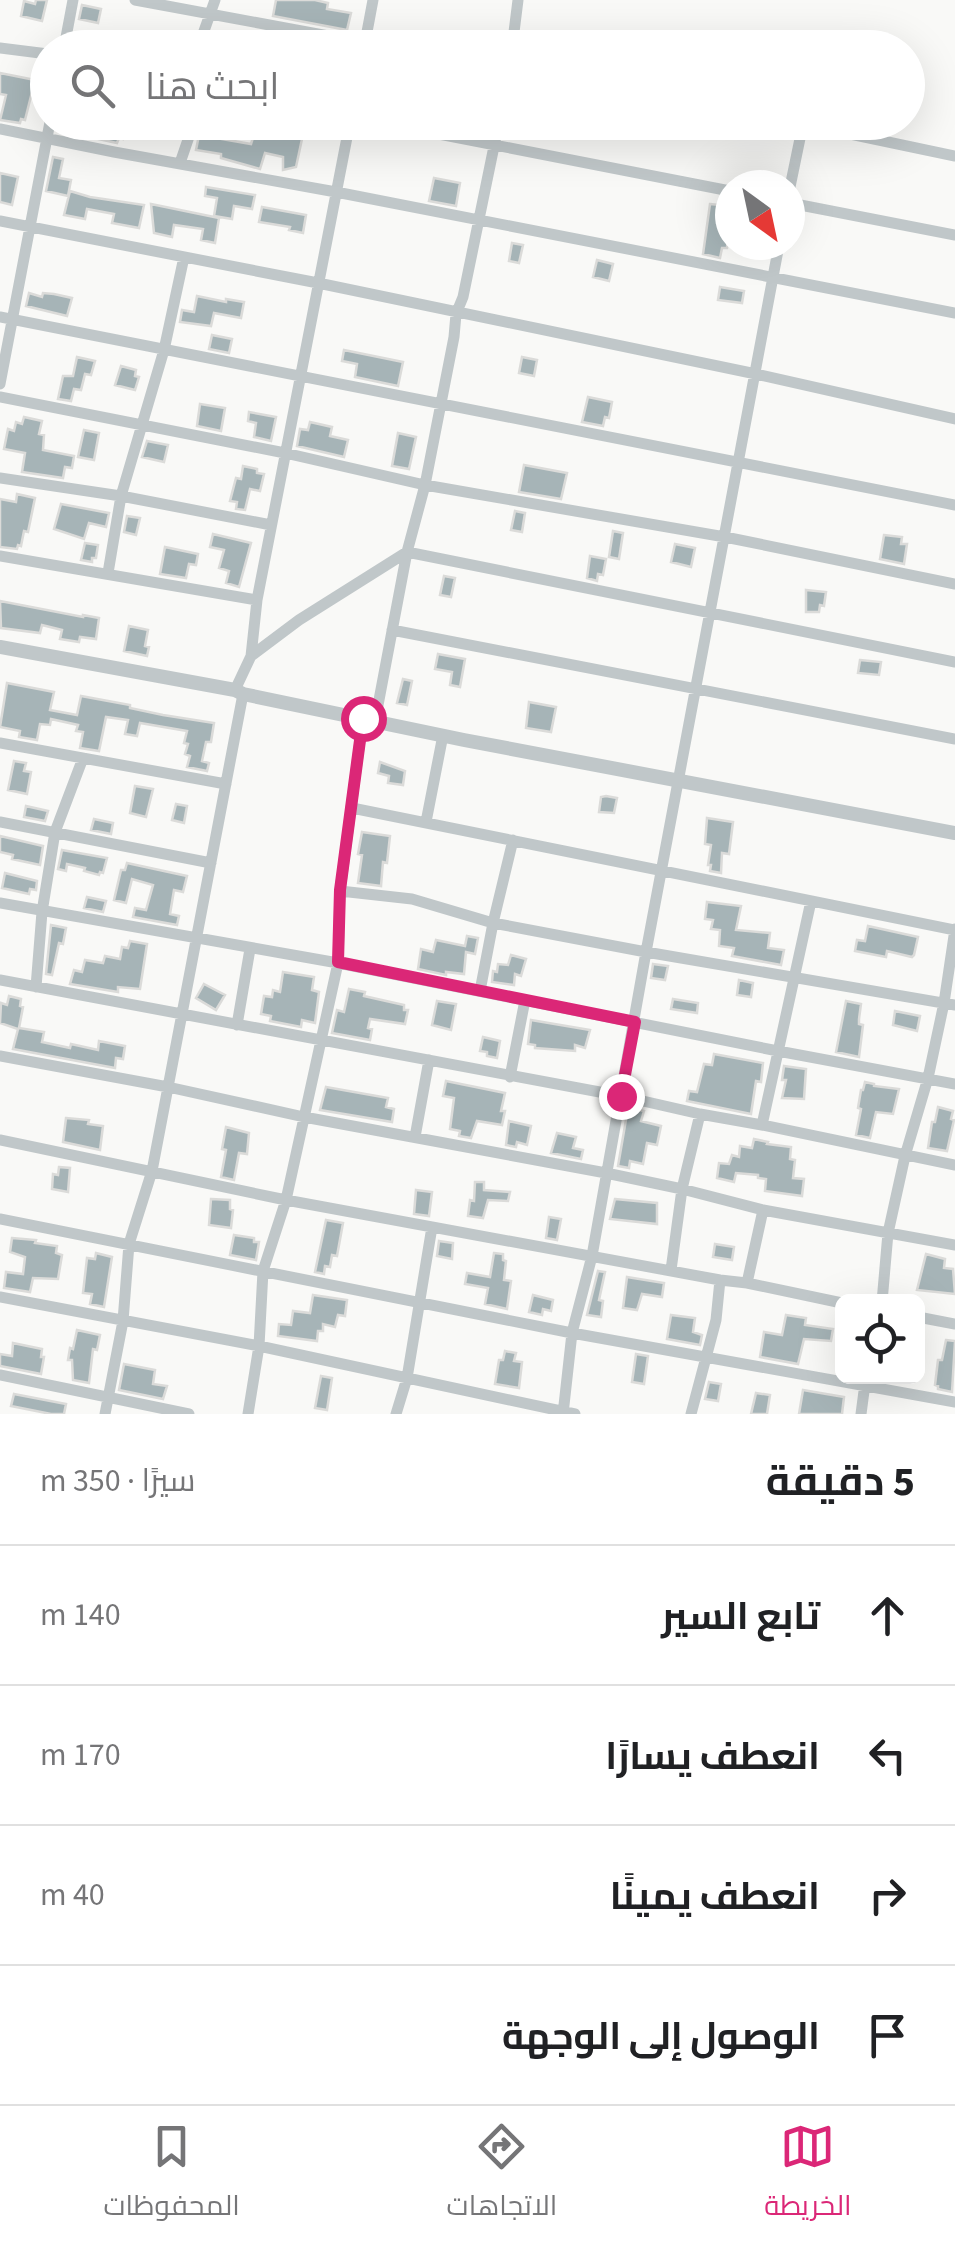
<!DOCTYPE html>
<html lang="ar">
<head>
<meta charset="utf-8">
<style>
	body { margin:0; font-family:"Source Sans 3",Cairo,sans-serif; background:#f2f2f2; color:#202124; direction:rtl }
	.controls { position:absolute; right:30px; bottom:30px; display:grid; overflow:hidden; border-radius:15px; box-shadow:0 10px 40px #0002 }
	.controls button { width:90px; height:90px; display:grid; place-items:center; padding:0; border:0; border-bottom:2px solid #e0e0e0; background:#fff; color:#202124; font:50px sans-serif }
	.compass { position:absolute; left:715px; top:170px; width:90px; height:90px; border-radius:50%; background:#fff; box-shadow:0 10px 40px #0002; rotate:147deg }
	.stop { position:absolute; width:30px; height:30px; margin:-22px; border:8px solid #db2777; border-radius:50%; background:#fff }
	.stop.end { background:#db2777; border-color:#fff; box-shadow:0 2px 10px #0008 }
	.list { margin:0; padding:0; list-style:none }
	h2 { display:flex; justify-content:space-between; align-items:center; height:130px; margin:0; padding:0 40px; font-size:42px }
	h2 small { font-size:32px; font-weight:400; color:#757577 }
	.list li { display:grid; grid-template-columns:65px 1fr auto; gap:30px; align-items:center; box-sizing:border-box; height:140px; padding:0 40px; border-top:2px solid #e0e0e0 }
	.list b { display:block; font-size:38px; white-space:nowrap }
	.list em { font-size:32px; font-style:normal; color:#757577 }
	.icon { flex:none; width:55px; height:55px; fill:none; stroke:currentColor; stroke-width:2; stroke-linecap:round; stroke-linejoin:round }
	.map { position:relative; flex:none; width:955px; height:1414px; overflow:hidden; direction:ltr }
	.search { position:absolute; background:#fff; box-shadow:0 10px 40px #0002; left:30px; right:30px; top:30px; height:110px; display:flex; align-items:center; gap:25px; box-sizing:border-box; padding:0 35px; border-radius:55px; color:#757577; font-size:38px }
	.sheet { height:690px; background:#fff }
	nav { display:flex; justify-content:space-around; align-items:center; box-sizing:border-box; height:140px; border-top:2px solid #e0e0e0; background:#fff; font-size:28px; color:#757577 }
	nav a { display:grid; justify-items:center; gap:5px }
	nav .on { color:#db2777 }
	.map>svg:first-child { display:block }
</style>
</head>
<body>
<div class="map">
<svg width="955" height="1414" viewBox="0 0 955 1414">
	<rect width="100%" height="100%" fill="#f9f9f7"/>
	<path fill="#a6b4b7" stroke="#dbdbd9" stroke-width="2.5" d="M36,0H47L42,21L21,16L24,1L35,4Z
		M276,0H315L328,3L327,9L351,13L347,30L273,16Z
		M82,5L101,9L98,23L79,19Z
		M121,32L140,36L138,48H118Z
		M474,34L489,35L487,48H472Z
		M0,73L35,80L25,120L21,119L20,123L0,120L6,95L0,94Z
		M106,122H128L123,139L119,138L117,143L94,138L96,127L104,129Z
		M258,122L280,126L281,122L305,125L296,167L283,170V157L265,153L260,169L221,158V154L196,150L199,135L251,144Z
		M53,157L63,159L59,178L71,180L68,196L46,191Z
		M0,173L18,177L12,205L0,202Z
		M434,178L460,183L456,206L429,201Z
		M206,187L255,195L252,209L234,206L232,219L214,216L217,198L205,196Z
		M70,191L90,197L144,205L139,228L112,223L114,214L87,209L85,219L64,215Z
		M151,204L219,218L215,243L201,240L203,229L174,225L172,237L154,233Z
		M710,204L730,206L727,248H722L720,258L703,254Z
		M262,207L306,215L303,233L289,230L290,227L259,222Z
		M512,243L523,245L519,263L509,261Z
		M597,260L613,264L609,281L593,277Z
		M720,287L744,291L742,303L718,300Z
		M29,293L42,297L43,293L54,294L72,298L67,316L26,306Z
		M197,296L226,302V299L244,302L241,318L214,313L211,326L180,322L182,310L194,312Z
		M212,335L232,339L229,353L209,349Z
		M344,350L403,362L398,386L355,377L357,364L342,361Z
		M77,357L95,361L91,375L85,374L81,390L74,389L71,401L58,399L63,376H73Z
		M522,357L537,360L534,376L519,373Z
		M121,366L136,370L135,376L139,377L135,390L115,385Z
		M588,397L612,402L609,418L605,417L603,426L582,422Z
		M200,404L225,408L221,431L197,426Z
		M249,412L276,417L271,441L254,437L256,423L248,421Z
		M24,417L42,421L39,434L44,435L43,450L74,456L72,468L65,467L63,478L22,472L25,453L4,449L8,429L14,431L16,422L22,424Z
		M310,422L332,427L330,436L348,440L344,457L297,446L300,429L308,430Z
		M84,430L99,433L94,460L78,457Z
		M398,433L416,437L409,469L392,466Z
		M147,441L168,445L164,462L142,457Z
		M524,465L567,473L561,499L519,492Z
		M243,466L257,469V473L264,474L260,491L250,489L245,510L236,509L237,502L230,501L236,478L241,479Z
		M17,494L35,498L28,532L24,531L21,546L18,545L17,549L0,547V499L16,502Z
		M61,504L109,513L106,527L89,523L84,539L54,529Z
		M515,511L525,513L522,532L511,530Z
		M127,516L140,518L136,535L124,532Z
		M613,531L623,533L619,559L609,557Z
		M213,534L251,543L239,587L226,583L229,571L219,568L224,550L210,547Z
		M884,535L902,537L901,544H907L904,564L880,559Z
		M85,543L98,545L96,558H92V562L81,560Z
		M675,544L695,548L691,567L671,562Z
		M165,547L198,554L196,565L189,564L186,578L160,574Z
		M590,556L606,559L603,575L598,574L597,581L587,578Z
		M444,576L455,578L451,597L440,595Z
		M806,590L826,592L824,606L820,605L819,612H806Z
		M0,601L83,617V615L99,618L96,639L80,637L79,642L60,639L62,630L42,625L40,633L1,628Z
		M129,626L148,630L145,646L149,647L147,656L124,651Z
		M438,654L465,659L460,687L450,685L452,672L435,669Z
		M860,660L881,662L879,675L858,673Z
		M403,679L412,681L407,705L397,703Z
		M7,683L54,692L50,710L77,715L81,696L130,705V708L163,715L214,723L211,742H206L202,761L209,763L207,771L187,767L190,756L185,754L188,744L184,743L187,731L140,723L137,736L125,734L128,720L106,717L99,751L80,748L83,732L76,731L78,725L51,719L50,725L40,724L37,740L19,737L20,731L0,727Z
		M529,702L556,707L551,732L526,728Z
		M14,761L26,763L24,771L31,772L27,794L8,790Z
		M380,762L405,771L403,785L388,783L389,776L378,773Z
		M135,786L153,789L146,817L130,813Z
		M606,796L617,798L614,813L599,812L601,797Z
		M176,804L187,806L184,823L172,820Z
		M26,806L48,811L45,821L24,817Z
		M707,818L733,822L729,854L722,853L721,873L710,871L711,865H708L711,845L705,844Z
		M94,819L113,823L111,834L91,830Z
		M362,832L390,836L387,863L383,862L381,886L358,883L362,855L358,854Z
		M0,836L43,846L40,865L12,859L13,855L0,852Z
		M62,850L107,858L103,873L100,872L99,875L84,871L85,868L67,864L66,871L58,869Z
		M127,863L187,876L183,892L174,890L170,914L179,916L177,925L133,917L135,908L146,910L153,885L132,879L126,903L114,900L121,870H125Z
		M5,873L37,881L36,890L30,889L29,894L2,888Z
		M87,897L106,901L103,912L84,908Z
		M707,902L741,906L736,930L770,933L768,948L784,950L781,965L732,956L734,948L719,946L720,930L711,929L713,920L705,919Z
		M51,925L66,928L63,944L59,943L52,975L46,974Z
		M868,926L918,937L914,955L912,957L887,951L886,957L855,951L857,940L865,941Z
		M467,936L478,938L475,954L466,952L464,974L446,972V975L418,969L421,949L433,952L436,940L465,946Z
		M130,941L147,944L140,989L118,987V992L70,984L74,970L82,972L85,960L103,963L105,956L120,959L122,947L128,948Z
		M511,955L526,959L521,976L515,974L514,985L492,982L493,971L497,972L498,964L508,965Z
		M653,964L668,966L665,980L651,978Z
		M283,972L314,977L312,990L319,992L315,1023L302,1020L301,1027L270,1021L271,1016L261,1014L264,996L272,997L273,990L280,992Z
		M739,980L753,983L751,997L737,995Z
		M204,984L225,995L216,1010L196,998Z
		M349,989L365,992L364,996L404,1005V1010H408L405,1024L370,1019L368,1028L372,1029L370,1040L332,1033L337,1010L344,1012Z
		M9,996L21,999L20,1006L23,1007L19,1028L44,1032L42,1042L70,1048L71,1044L98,1050L99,1041L125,1046L123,1059L116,1058L115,1068L13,1049L18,1029L0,1023L1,1003L7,1005Z
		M673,999L698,1003L697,1013L671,1009Z
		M437,1001L456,1004L451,1030L432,1025Z
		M846,1001L861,1004L859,1019V1024L863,1025L859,1057L836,1052Z
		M895,1011L920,1016L917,1031L893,1025Z
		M531,1020L590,1030L585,1048L575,1045V1051L535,1048V1045L528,1044Z
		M483,1037L500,1041L497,1058L487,1056V1052L480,1051Z
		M714,1054L763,1063L761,1082L756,1081L751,1114L687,1101L689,1091L697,1092L704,1064L712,1065Z
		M784,1066L806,1069L804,1099L782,1098L786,1080H782Z
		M446,1081L505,1093L501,1111H505L502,1125L477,1121L471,1138L459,1136L460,1131L450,1129L454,1098L443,1096Z
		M865,1082L874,1084V1086L899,1089L893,1114L876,1112L870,1138L856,1135L861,1109L858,1108L861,1090H863Z
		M326,1087L388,1098L386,1107L394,1109L392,1122L320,1110Z
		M938,1107L953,1111L951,1119L954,1120L947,1151L928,1148L932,1122H935Z
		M628,1108L644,1111L641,1121L661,1126L657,1145L647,1143L643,1164L630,1161L629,1168L618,1166Z
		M66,1118L89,1120L88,1124L103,1126L100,1150L63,1142Z
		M509,1121L531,1126L527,1145L517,1142L516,1147L506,1145Z
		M226,1127L249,1133L247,1154L239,1153L234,1180L221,1177L226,1150L222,1149Z
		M557,1133L576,1137L573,1148L583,1150L581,1159L551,1153Z
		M754,1139L768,1142L767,1144L791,1147L790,1159L795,1160L793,1178L804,1179L802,1196L765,1191L766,1179L758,1178V1175L736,1173L734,1182L717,1178L719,1163L729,1164L732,1155L739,1157L740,1146L752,1148Z
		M59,1167L70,1168L68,1192L52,1189L53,1174L58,1175Z
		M475,1182H484V1190L510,1192L508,1201L488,1200L483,1218L468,1216L470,1200L474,1201Z
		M416,1190L432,1192L429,1216L414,1214Z
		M211,1199L230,1200V1209L233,1210L231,1228L209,1225Z
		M615,1199L657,1203V1224L610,1219Z
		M549,1217L561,1219L557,1240L546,1238Z
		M326,1220L343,1223L337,1256L332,1255L330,1267L325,1266L324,1274L315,1272Z
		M234,1235L254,1238V1242H259L256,1260L230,1255Z
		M12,1238L36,1240L35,1243L57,1246L56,1253L62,1255L58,1279L33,1278L30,1292L4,1288L6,1272L23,1274L25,1257L10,1252Z
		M439,1241L453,1243L452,1259L437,1256Z
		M715,1244L734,1247L732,1260L713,1257Z
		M96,1253L112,1257L104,1307L90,1304L92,1294L83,1293L87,1258L95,1259Z
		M494,1253L503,1254V1260L506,1261L504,1280L511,1281L507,1309L485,1304L488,1288L465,1284L467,1273L490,1277Z
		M926,1254L945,1259L944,1268L953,1269L955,1294L917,1290Z
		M598,1271L605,1272L599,1300L603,1301L601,1317L587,1315Z
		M627,1277L664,1283L662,1297L642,1294L637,1310L623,1308Z
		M313,1295L347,1300L345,1316L338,1315L335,1327L323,1324V1331H318L317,1341L278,1336L279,1324L291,1325L293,1311L310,1313Z
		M533,1295L553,1300L551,1311L543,1309L542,1315L529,1312Z
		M671,1315L695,1318L693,1332L702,1335L700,1345L667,1339Z
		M786,1315L806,1318L805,1325L833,1329L831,1341L804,1339L798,1364L760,1357L764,1332L782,1335Z
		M77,1330L100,1335L97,1350L93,1349L89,1383L73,1380L72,1360H68L70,1348L73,1349Z
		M946,1340L955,1341L952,1392L938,1389V1386L935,1385L938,1360H942Z
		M13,1343L42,1349L41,1357H44L41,1374L0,1366V1354L12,1356Z
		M505,1351L516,1353L514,1361L522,1362L519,1388L495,1384L499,1360H503Z
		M636,1354L648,1356L644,1384L632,1382Z
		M124,1364L155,1370L153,1384L167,1386L163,1399L119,1390Z
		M321,1376L332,1378L327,1410L315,1408Z
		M709,1382L721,1384L718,1401L705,1399Z
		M803,1390L844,1397L842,1414H799Z
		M756,1393L770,1395L767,1414H751Z
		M14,1394L66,1404L64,1414H51L11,1406Z"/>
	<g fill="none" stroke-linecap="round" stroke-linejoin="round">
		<path stroke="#c0c7c9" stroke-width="11" d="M135,0L393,48
			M0,48L48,54
			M64,48L73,0
			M198,48L215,0
			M364,48L373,0
			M512,48L518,0
			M377,122L730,191
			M793,122L955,156
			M0,129L114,152L336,192L955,313
			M180,163L194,122
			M790,187L803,124
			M790,203L955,235
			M0,221L318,283L756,374L955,419
			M0,317L955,505
			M0,384L50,122
			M0,397L285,453L425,485L725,537L955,584
			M0,478L121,496L271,525
			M0,556L257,600
			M108,573L121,496L164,350L184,257
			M392,630L955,739
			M251,656L299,620L407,552L425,485L454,337L456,314L463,297L499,122
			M235,690L251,656L257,600L350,122
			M375,721L407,552L955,662
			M0,743L226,784
			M352,808L955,930
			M0,822L211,863
			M426,822L443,735
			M340,891L412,899L493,923L646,952L955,1005
			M0,903L338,963L778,1051L955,1084
			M0,980L621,1096L700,1114L762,1125L955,1165
			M36,987L42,912L55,832L83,758
			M480,991L493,923L513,840
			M237,1025L250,949
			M0,1056L168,1087L304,1117L606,1173L682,1189L763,1210L955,1245
			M510,1077L525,1000
			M762,1125L811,901
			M415,1137L429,1060
			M0,1140L286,1200L720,1280L747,1283L842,1303
			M0,1219L572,1333L955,1402
			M671,1270L682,1189L700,1114
			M747,1283L763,1210
			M0,1297L259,1346L575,1414
			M882,1302L888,1233L905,1156L928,1078L944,1003L955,929
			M918,1317L955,1324
			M0,1375L189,1414
			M105,1414L123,1321L129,1244L152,1171L243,694
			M248,1414L259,1346L263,1271L286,1200L338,963L340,891L363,718
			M396,1414L407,1378L432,1227
			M563,1414L572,1333L592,1256L646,952L779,245
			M691,1414L716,1320L720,1280
			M861,1414L866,1376"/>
		<path stroke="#c0c7c9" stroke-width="14" d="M0,647L235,690L243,694L464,740L955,833"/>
	</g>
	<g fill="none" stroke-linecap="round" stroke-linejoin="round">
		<path stroke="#db2777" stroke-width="12" d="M363,718L340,890L338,962L635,1022L621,1096"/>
	</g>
</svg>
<div class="controls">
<button><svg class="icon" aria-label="locate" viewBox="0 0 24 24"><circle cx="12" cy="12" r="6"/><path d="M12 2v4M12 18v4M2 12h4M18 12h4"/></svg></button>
</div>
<svg class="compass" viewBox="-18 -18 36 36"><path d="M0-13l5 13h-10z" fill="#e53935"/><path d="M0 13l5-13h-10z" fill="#757577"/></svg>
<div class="stop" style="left:363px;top:718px"></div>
<div class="stop end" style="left:621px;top:1096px"></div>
<div class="search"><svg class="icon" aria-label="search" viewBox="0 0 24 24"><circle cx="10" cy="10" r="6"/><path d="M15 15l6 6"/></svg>ابحث هنا</div>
</div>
<section class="sheet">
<h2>5 دقيقة<small>سيرًا · 350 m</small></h2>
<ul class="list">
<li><svg class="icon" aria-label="ahead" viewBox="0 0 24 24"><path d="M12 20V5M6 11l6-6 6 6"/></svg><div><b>تابع السير</b></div><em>140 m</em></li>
<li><svg class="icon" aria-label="left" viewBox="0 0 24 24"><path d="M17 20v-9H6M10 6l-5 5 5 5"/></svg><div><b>انعطف يسارًا</b></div><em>170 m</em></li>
<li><svg class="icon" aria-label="right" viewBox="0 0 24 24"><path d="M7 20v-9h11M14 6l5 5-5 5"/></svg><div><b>انعطف يمينًا</b></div><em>40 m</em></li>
<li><svg class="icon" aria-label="arrive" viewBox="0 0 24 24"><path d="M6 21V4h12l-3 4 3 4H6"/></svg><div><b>الوصول إلى الوجهة</b></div></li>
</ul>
</section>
<nav>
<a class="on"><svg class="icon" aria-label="map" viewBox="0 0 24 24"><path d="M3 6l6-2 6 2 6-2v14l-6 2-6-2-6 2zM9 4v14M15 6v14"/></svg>الخريطة</a>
<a><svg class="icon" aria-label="directions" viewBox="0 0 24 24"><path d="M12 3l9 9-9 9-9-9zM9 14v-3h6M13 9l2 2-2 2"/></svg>الاتجاهات</a>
<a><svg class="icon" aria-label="saved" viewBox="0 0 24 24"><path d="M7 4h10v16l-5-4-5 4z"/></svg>المحفوظات</a>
</nav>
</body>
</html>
